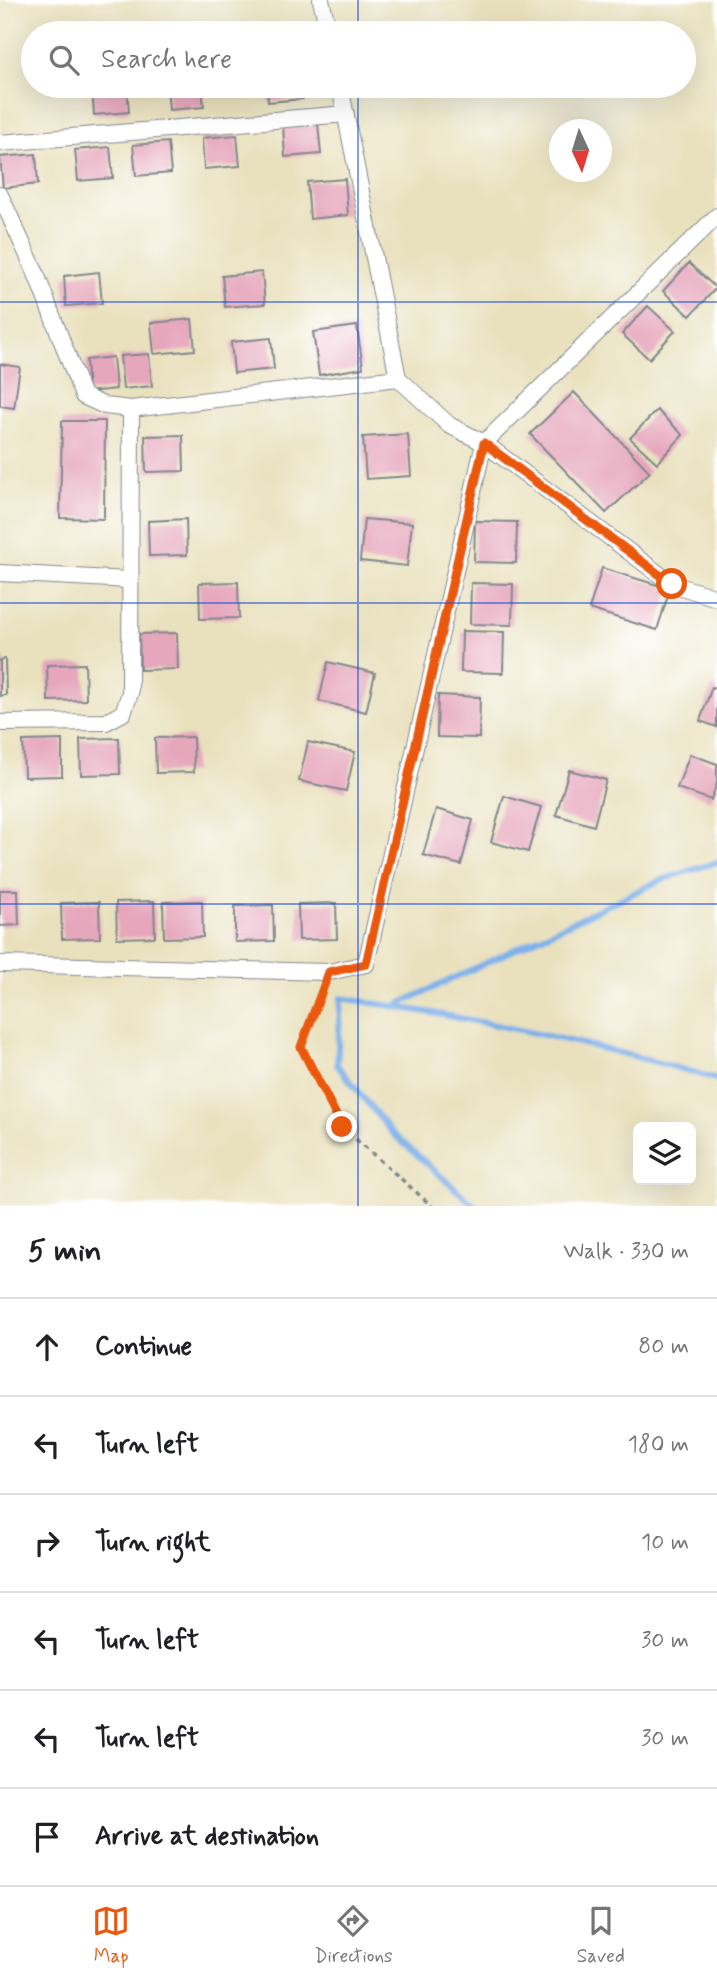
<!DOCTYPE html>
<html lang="en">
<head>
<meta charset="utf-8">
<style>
	body { margin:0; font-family:Mynerve,sans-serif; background:#f6f6f6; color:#202124 }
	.controls { position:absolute; right:21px; bottom:21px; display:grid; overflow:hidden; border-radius:10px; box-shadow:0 7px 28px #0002 }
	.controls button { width:63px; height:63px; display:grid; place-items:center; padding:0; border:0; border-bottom:2px solid #e0e0e0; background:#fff; color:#202124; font:35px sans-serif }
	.compass { position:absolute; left:549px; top:119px; width:63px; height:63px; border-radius:50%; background:#fff; box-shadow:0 7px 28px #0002; rotate:176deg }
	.stop { position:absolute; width:21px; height:21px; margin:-16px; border:5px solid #ea580c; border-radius:50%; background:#fff }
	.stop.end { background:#ea580c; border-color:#fff; box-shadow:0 2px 7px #0008 }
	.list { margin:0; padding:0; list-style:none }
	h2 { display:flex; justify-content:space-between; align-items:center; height:91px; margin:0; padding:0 28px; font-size:30px }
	h2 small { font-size:23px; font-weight:400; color:#757577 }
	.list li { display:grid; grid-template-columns:46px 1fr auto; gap:21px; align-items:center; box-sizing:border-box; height:98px; padding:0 28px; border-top:2px solid #e0e0e0 }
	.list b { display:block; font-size:26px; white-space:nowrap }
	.list em { font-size:23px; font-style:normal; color:#757577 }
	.icon { flex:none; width:38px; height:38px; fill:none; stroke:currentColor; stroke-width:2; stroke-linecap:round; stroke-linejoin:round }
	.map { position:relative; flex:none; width:717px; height:1206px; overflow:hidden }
	.search { position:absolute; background:#fff; box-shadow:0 7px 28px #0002; left:21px; right:21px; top:21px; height:77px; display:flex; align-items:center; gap:18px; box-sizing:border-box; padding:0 24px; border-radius:38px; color:#757577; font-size:26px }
	.sheet { height:679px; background:#fff }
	nav { display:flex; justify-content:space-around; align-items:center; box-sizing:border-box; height:98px; border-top:2px solid #e0e0e0; background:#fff; font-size:19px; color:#757577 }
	nav a { display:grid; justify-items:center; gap:4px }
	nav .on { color:#ea580c }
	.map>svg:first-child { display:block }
</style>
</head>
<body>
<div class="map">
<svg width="717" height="1206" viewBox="0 0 717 1206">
	<rect width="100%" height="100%" fill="#fff"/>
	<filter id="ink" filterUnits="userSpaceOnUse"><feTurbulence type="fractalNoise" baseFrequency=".0143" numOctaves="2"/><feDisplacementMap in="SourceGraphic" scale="14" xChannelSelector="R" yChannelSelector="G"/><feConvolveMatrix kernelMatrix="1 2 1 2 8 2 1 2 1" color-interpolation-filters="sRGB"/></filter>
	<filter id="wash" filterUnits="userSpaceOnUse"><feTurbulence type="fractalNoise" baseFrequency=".00686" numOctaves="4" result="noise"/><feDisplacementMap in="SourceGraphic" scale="28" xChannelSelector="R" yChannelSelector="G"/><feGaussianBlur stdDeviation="1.57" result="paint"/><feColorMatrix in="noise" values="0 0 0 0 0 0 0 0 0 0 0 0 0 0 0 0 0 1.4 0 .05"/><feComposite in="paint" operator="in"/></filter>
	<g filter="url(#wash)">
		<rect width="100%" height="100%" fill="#e9e1be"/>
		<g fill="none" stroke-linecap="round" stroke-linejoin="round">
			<path stroke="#7eb0ea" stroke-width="6" d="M397,1005L661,880L717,862
				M475,1206L392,1133L337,1065L341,998C467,1017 594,1043 717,1079"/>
		</g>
		<g id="blocks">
			<path fill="#e6a6bc" d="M92,86H127L129,112L94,115Z
				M167,86H202L204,107L169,110Z
				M267,86H302L303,99L268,102Z
				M318,123L321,154L285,157L283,126Z
				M237,135L240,166L204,169L202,138Z
				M168,142L171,173L136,176L133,145Z
				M110,147L113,178L78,181L75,150Z
				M36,154L38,184L3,188L0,157Z
				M345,179L348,215L310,219L307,182Z
				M689,263L716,288L690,316L663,291Z
				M99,272L102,303L66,306L64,276Z
				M262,272L265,304L225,307L222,276Z
				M648,306L675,331L649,359L622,334Z
				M192,319L195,350L154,354L151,323Z
				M357,326L363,368L319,375L313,332Z
				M271,338L274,369L234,373L231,342Z
				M149,354L152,386L123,389L120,356Z
				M113,357L116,389L88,392L86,360Z
				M0,364L20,367L14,408L0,406Z
				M574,392L650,472L606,513L530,434Z
				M657,410L683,435L657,463L630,438Z
				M62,421H105L104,519L60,518Z
				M408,434L411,476L366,479L363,437Z
				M183,435L184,471L146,472L145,436Z
				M186,519L187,555L149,556L148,521Z
				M364,519L412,523L407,566L360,561Z
				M475,521L517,522L516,563L474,562Z
				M602,568L670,589L657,630L589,609Z
				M238,582L239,618L200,619L199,583Z
				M471,583L513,584L512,625L470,624Z
				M462,631L504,632L503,673L461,672Z
				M177,633L178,669L140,670L139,634Z
				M5,659L6,695L0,696V660Z
				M328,662L375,673L366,712L319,701Z
				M85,664L86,700L48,701L47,665Z
				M712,687L717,688V727L700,721Z
				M438,695L480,697L479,738L437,737Z
				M193,737L194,772L156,773L155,738Z
				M119,738L120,774L81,775L80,739Z
				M62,740V776L24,777L23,741Z
				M308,742L355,752L346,791L299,781Z
				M690,754L717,764V783L711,800L677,788Z
				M569,770L606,780L594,826L556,815Z
				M504,796L541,807L528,852L491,842Z
				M436,809L473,820L461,865L423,855Z
				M0,890H18L19,925L0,926Z
				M154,901L155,937L117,938L116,902Z
				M202,901L203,937L164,938L163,902Z
				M99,902L100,938L62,939L61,903Z
				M336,903L337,939L299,940L298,904Z
				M273,905L274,941L235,942V906Z"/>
		</g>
	</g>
	<g filter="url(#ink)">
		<use href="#blocks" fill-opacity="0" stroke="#82888e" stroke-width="2"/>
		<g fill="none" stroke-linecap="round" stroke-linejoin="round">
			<defs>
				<path id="minor" d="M321,0L329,33
					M340,86L398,378L449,425L484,443L672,584L717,598
					M0,143L346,114
					M0,195L35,271L83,396L105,406L131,409L398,378
					M0,573L129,580
					M0,723L106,722L123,713L130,693L131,409
					M0,964L329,972L366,964L484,443L717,216"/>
			</defs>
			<use href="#minor" stroke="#82888e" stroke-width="18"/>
			<path stroke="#82888e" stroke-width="3.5" stroke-dasharray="5 5" stroke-linecap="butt" d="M322,989L301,1047L342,1127L432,1206"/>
			<use href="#minor" stroke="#fff" stroke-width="16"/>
		</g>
	</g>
	<g fill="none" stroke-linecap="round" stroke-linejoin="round" filter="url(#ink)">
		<path stroke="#ea580c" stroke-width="9" d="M342,1127L301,1047L329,972L366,964L484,443L672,584"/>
	</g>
	<path fill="none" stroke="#1d4ed8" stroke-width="2" stroke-opacity="0.55" d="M358,0V33M358,86V1206M0,302H717M0,603H717M0,904H717"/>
</svg>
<div class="controls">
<button><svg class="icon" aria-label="layers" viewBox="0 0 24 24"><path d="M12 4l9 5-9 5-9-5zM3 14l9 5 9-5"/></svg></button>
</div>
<svg class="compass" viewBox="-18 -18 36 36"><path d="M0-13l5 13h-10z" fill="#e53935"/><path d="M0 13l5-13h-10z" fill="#757577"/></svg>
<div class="stop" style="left:672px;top:584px"></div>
<div class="stop end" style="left:342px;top:1127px"></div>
<div class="search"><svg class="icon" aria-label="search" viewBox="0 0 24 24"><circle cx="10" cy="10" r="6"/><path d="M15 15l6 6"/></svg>Search here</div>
</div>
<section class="sheet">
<h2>5 min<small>Walk · 330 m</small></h2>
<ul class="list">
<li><svg class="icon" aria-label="ahead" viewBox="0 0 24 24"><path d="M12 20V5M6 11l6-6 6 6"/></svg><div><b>Continue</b></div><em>80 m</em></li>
<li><svg class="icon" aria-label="left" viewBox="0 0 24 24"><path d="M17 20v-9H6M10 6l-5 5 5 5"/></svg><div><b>Turn left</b></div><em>180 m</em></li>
<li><svg class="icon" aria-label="right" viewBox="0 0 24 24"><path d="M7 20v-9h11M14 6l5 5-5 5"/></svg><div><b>Turn right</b></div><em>10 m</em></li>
<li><svg class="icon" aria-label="left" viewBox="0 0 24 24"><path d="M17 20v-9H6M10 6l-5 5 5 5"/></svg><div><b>Turn left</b></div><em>30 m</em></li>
<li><svg class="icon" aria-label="left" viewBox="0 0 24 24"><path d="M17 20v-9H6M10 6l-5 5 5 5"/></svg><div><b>Turn left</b></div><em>30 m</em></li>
<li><svg class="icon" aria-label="arrive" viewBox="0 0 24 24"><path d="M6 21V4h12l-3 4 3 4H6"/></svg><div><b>Arrive at destination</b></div></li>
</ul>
</section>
<nav>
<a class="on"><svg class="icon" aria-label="map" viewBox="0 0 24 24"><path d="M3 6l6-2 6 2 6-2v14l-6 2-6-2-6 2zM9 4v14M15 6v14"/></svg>Map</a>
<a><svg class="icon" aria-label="directions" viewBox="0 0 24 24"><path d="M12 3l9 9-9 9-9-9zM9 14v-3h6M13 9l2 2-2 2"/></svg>Directions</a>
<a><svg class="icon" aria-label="saved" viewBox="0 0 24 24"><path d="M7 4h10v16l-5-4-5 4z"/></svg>Saved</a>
</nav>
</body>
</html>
